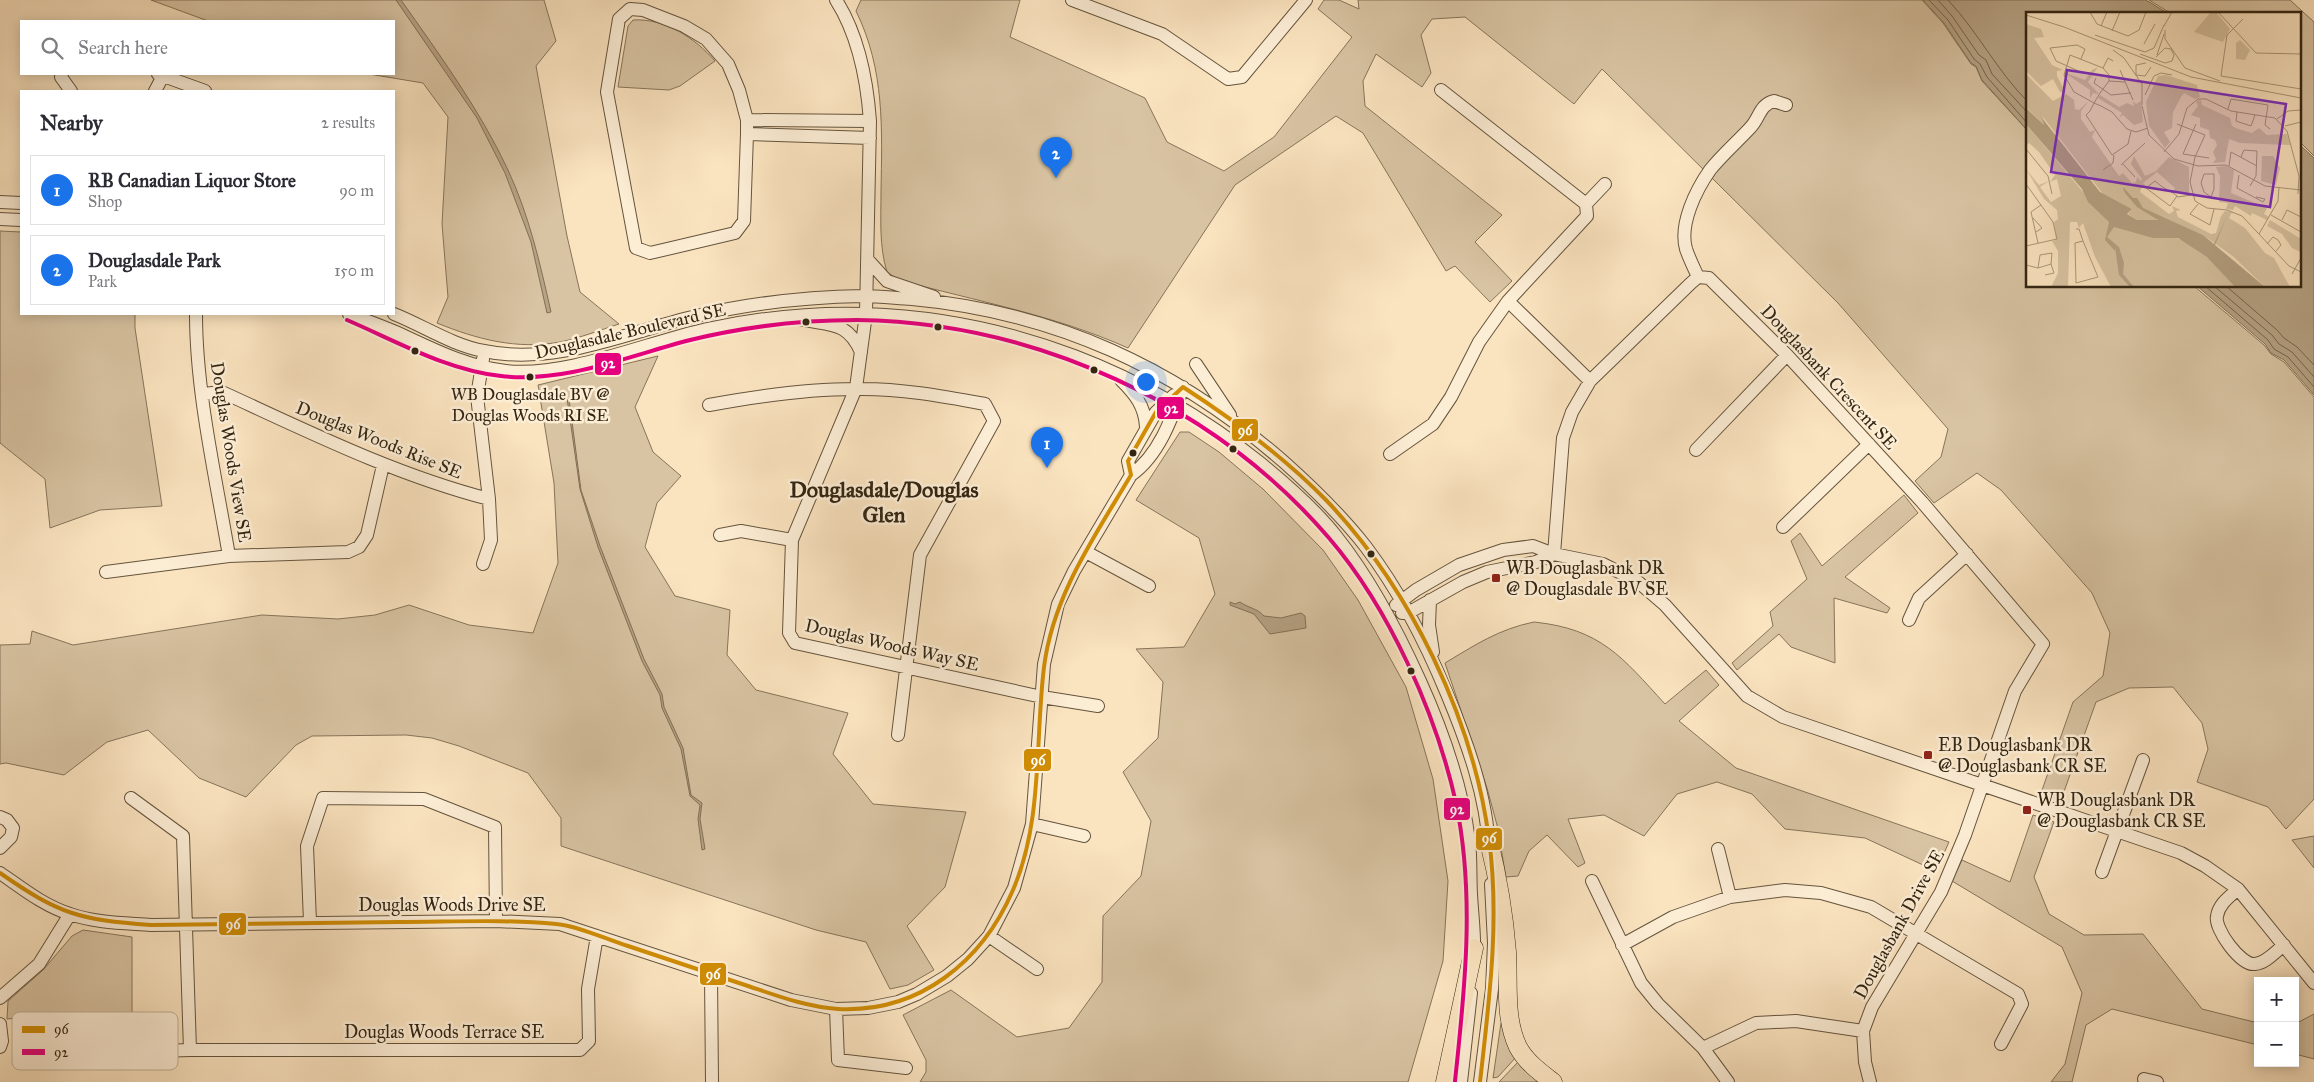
<!DOCTYPE html>
<html lang="en">
<head>
<meta charset="utf-8">
<style>
	body { margin:0; font-family:"IM FELL Great Primer",serif; background:#f7f7f7; color:#2b2b33 }
	.controls { position:absolute; right:15px; bottom:15px; display:grid; overflow:hidden; border-radius:0px; box-shadow:0 2px 12px #0003 }
	.controls button { width:45px; height:45px; display:grid; place-items:center; padding:0; border:0; border-bottom:1px solid #e1e1e2; background:#fff; color:#2b2b33; font:25px sans-serif }
	.you { position:absolute; left:1145px; top:381px; width:18px; height:18px; margin:-12px; border:4px solid #fff; border-radius:50%; background:#1a73e8; box-shadow:0 0 0 8px #1a73e833 }
	.badge { display:grid; place-items:center; width:32px; height:32px; border-radius:50%; background:#1a73e8; color:#fff; font-size:16px; font-weight:700 }
	.pin { position:absolute; translate:-50% -41px; filter:drop-shadow(0 1px 2px #0008) }
	.pin::after { content:''; position:absolute; top:26px; width:18px; height:15px; background:inherit; clip-path:polygon(0 0,100% 0,50% 100%) }
	.list { margin:0; padding:0; list-style:none }
	h2 { display:flex; justify-content:space-between; align-items:center; height:65px; margin:0; padding:0 20px; font-size:21px }
	h2 small { font-size:16px; font-weight:400; color:#7c7c81 }
	.list li { display:grid; grid-template-columns:32px 1fr auto; gap:15px; align-items:center; box-sizing:border-box; height:70px; margin:0 10px 10px; padding:0 10px; border:1px solid #e1e1e2; border-radius:0px }
	.list b { display:block; font-size:19px; white-space:nowrap }
	.list p { margin:0; font-size:16px; white-space:nowrap; color:#7c7c81 }
	.list em { font-size:16px; font-style:normal; color:#7c7c81 }
	.icon { flex:none; width:28px; height:28px; fill:none; stroke:currentColor; stroke-width:2; stroke-linecap:round; stroke-linejoin:round }
	.map { position:relative; flex:none; width:2314px; height:1082px; overflow:hidden }
	.search { position:absolute; background:#fff; box-shadow:0 2px 12px #0003; left:20px; top:20px; width:375px; height:55px; display:flex; align-items:center; gap:12px; box-sizing:border-box; padding:0 18px; border-radius:0px; color:#7c7c81; font-size:19px }
	.panel { position:absolute; background:#fff; box-shadow:0 2px 12px #0003; left:20px; top:90px; width:375px; height:225px; border-radius:0px }
	.map>svg:first-child { display:block }
</style>
</head>
<body>
<div class="map">
<svg width="2314" height="1082" viewBox="0 0 2314 1082">
	<rect width="100%" height="100%" fill="#fae3bf"/>
	<filter id="stains"><feTurbulence type="fractalNoise" baseFrequency=".004" numOctaves="4"/><feColorMatrix values="0 0 0 0 .2 0 0 0 0 .09 0 0 0 0 .02 0 0 0 .5 -.17"/></filter>
	<radialGradient id="worn" r=".72"><stop offset=".6" stop-color="#630" stop-opacity="0"/><stop offset="1" stop-color="#630" stop-opacity=".3"/></radialGradient>
	<path fill="#d8c3a2" stroke="#86745a" d="M151,0H544L556,41L536,66L567,236L580,292L619,324C600,330 580,338 560,342C517,350 476,339 437,323L448,297L442,224L448,117L423,83L369,74H394V21H208Z
		M861,0H1020L1010,37L1145,98L1167,142L1224,171L1274,137L1352,37L1318,9L1324,0H1339L1359,9L1358,0H1922L1943,23L1971,64L1976,67L1982,81L2028,131V286H2194L2264,345L2271,354L2284,362L2314,397V799L2286,829L2268,807L2197,782L2208,749L2202,723L2173,687L2129,688L2096,702L2061,800L2041,793L2073,702L2103,676L2110,633L2092,593L2001,490L1977,473L1934,503L1915,481L1941,457L1948,429L1838,303L1602,69L1574,104L1465,17L1432,19L1421,35L1431,73L1422,87L1376,54L1363,81L1365,106L1502,215L1475,242L1512,281L1490,302L1455,266L1446,271L1363,133L1336,116L1235,185L1128,348C1054,315 976,301 899,280L887,272C879,246 881,220 881,192C882,129 885,70 856,11Z
		M2149,0H2290L2314,22V156L2300,142V14H2172Z
		M633,20C665,18 695,38 715,61L680,86L669,90L618,87L628,26Z
		M0,231L21,232V314H135V328L162,506L100,510L50,528L45,479L0,443Z
		M658,356L635,407L653,452L681,476L657,503L645,547L675,596L730,610L727,655L756,690L848,713L833,754L873,804L966,812L945,887L907,926L934,970L908,985L890,989L866,942L816,930L561,846V818L528,773L459,746L432,738L406,735L312,736L296,745L246,797L199,778L148,730L107,742L64,775L6,763L0,764V645L30,644L32,631L73,645L262,615L338,619L375,615L409,605L469,625L533,633L558,563L554,483L538,385Z
		M1180,432H1189L1219,452L1263,489L1323,550L1358,600L1406,687L1433,779L1448,881L1443,961L1408,1082H920L926,1072V1060L903,1015L951,990L1017,1037L1069,1028L1102,982L1103,916L1141,876L1151,821L1123,772L1158,738L1163,682L1136,649L1184,647L1215,594L1199,538L1136,500Z
		M1904,495L1918,513L1845,577L1890,608L1887,613L1834,598L1835,663L1791,647L1779,634L1737,670L1732,663L1773,626L1770,612L1807,579L1791,541L1800,533L1822,566Z
		M1534,622C1601,629 1622,657 1665,704L1706,670L1719,685L1679,721L1736,768L1949,842L1936,871L1865,838L1785,829L1752,794L1717,782L1677,794L1644,836L1604,815L1568,819L1585,863L1578,867L1547,835L1529,851L1518,876L1506,877L1497,825L1487,788L1445,663C1475,645 1499,629 1534,622Z
		M2033,815L2054,822L2034,877L2049,914L2084,935L2143,934L2202,1009L2258,1023V1045L2112,1009L2086,1025L2072,1082H2051L2065,1064L2082,993L2062,947L1952,881L1962,860L2010,882Z
		M2314,836V868L2292,840Z
		M83,930L132,937V1034H118L111,1042L63,1015H47L7,1019L8,1001L43,970L72,936Z
		M2314,1014V1059L2295,1054V1024Z
		M1501,1023H1505L1517,1056L1498,1077L1493,1078Z
		M1518,1062L1538,1079L1536,1082H1499Z"/>
	<path fill="#b6a284" stroke="#827056" d="M396,0H401C439,54 480,110 508,170C529,215 540,263 551,312L547,313L531,242L505,173L477,118Z
		M1923,0H2146L2169,14H2028V131L1982,80L1976,66L1971,63L1944,23Z
		M2300,145L2314,158V395L2284,360L2271,353L2265,344L2197,286H2300Z
		M567,398L569,399L581,490L600,546L644,659L662,694L664,707L683,748L691,795L702,803L700,819L705,849L702,850L698,819L700,805L690,796L681,749L662,708L660,695L642,661L598,547L580,489Z
		M1230,602L1235,604L1240,602C1248,608 1257,608 1264,616L1281,618L1301,613L1305,616L1306,628L1270,634L1254,614L1230,605Z"/>
	<g fill="none" stroke-linecap="round" stroke-linejoin="round">
		<path stroke="#74644b" stroke-width="1" d="M1929,0L1948,20L1974,59L1980,64L1987,77L2028,124
			M1938,0L1952,16L1979,55L1986,60L1992,74L2028,113
			M1948,0C1978,32 1997,71 2028,102
			M2205,286L2268,340L2274,349L2288,357L2314,387
			M2214,286L2272,335L2279,344L2292,352L2314,377
			M2226,286L2277,330L2284,338L2297,347L2314,365"/>
		<defs>
			<path id="minor" d="M836,0C859,36 867,80 870,121L866,314L856,388L792,540L789,633L795,643L1042,697L1098,706
				M1072,0L1162,34L1228,79L1242,77L1306,0
				M630,9L643,10L684,26L706,39L728,64L739,90L747,120V134L744,221L735,233L650,253L636,248L607,92L619,19Z
				M62,74L61,77L71,91
				M158,74L205,91
				M1441,90L1586,204
				M155,91L163,76
				M747,120L870,121
				M747,134L870,138
				M0,202L21,203
				M0,219L21,220
				M868,260L887,281L934,297
				M1698,277C1694,268 1689,258 1686,249C1679,224 1696,190 1710,170C1722,155 1737,142 1750,128C1760,118 1759,105 1774,101L1786,105
				M1508,301L1590,381
				M196,314C196,393 216,478 229,556L348,552L359,547L367,535L383,465
				M349,314C365,320 382,326 398,333C433,349 467,367 506,371C568,377 645,343 707,329C759,318 812,312 866,314C1011,319 1146,372 1259,462C1286,484 1314,508 1336,536C1371,580 1397,630 1420,681C1443,732 1462,785 1469,841C1471,858 1470,876 1471,894C1472,914 1475,935 1474,955
				M394,314C424,326 452,345 484,351C556,366 627,332 696,316C751,303 806,297 863,296C879,296 895,298 912,299C1055,312 1176,368 1284,462C1313,488 1342,516 1366,547C1400,592 1426,643 1447,694C1467,742 1487,797 1489,849
				M799,319C829,326 847,320 861,352
				M1196,364L1230,415
				M1121,380C1135,394 1145,406 1146,427
				M203,394L222,392C309,432 396,475 489,499L477,396L483,359
				M709,405C758,396 805,389 855,389C898,388 942,396 985,404L994,421L920,555L898,735
				M1696,450L1787,355
				M1390,454L1433,424L1451,397L1479,342L1508,301L1587,216L1586,204L1605,184
				M1131,475L1128,461L1156,412L1174,395
				M1783,527L1869,444
				M720,535L741,531L792,540
				M1086,552L1149,586
				M1554,554L1563,438L1572,412L1590,381L1691,283L1698,277L1709,278L1787,355L1922,502L2043,644L2015,691L1965,835L1941,892L1872,1007L1863,1031L1865,1062L1870,1082
				M483,564L491,540L489,499
				M106,572L229,556
				M1430,600L1429,625L1433,652
				M1396,605L1416,590L1459,565L1503,550L1533,546L1554,554L1603,564L1637,581L1665,605L1747,696L1783,717L2181,853L2205,866L2238,889L2314,983
				M1402,613H1408L1463,582L1487,572L1536,562L1554,554
				M1909,620L1919,598L1967,554
				M131,798L183,836L190,1050H580L589,1041L588,989L597,936
				M0,817L7,820L13,828L11,837L0,848
				M1032,824L1084,836
				M1718,849L1730,897
				M2102,872L2143,760
				M0,873C22,888 44,906 70,914C96,923 125,923 151,925L496,921L560,924L791,1000L836,1009L868,1008L898,1002L917,994L947,976L968,959L989,936L1014,888L1032,824L1044,664L1058,604L1074,571L1131,475C1159,455 1172,418 1183,387
				M1592,881L1641,983L1658,1004L1703,1048L1728,1082
				M2238,889C2229,897 2219,904 2217,916C2214,929 2241,966 2255,964C2266,963 2275,952 2284,945
				M310,922L307,846L323,798L424,799L495,827L496,921
				M989,936L1037,969
				M1622,945L1673,917L1730,897L1785,890L1821,893L1871,907L2018,994L2022,1004L2001,1044
				M711,975L712,1082
				M0,998L39,964L70,914
				M836,1009L838,1060L906,1068
				M0,1024L2,1041L0,1047
				M1703,1048L1756,1023L1796,1021L1863,1031
				M128,1052L190,1050
				M2144,1079L2157,1082
				M1461,1082L1471,993
				M1480,1082L1492,989L1494,943L1491,884"/>
			<path id="highway" d="M1489,842C1498,878 1504,914 1507,952C1509,983 1504,1018 1518,1047C1526,1062 1540,1072 1553,1082
				M1445,1082L1474,948"/>
		</defs>
		<use href="#minor" stroke="#65543d" stroke-width="14"/>
		<use href="#highway" stroke="#332512" stroke-width="19"/>
		<use href="#minor" stroke="#fcedd5" stroke-width="12"/>
		<use href="#highway" stroke="#fae3bf" stroke-width="18"/>
		<defs>
			<path id="bus-1" d="M0,873C59,914 79,920 151,925C233,924 316,923 398,922C450,922 504,919 556,924C579,926 605,939 628,946C667,959 706,972 745,985C775,995 806,1007 838,1009C919,1013 982,962 1013,890C1043,821 1035,740 1044,667C1053,595 1095,536 1131,475L1128,461L1156,412L1183,387C1234,420 1283,456 1326,500C1410,588 1473,718 1489,839C1500,920 1489,1002 1480,1082"/>
			<path id="bus-2" d="M347,320C396,341 446,370 501,376C564,383 626,357 686,341C742,327 799,320 857,320C1033,322 1213,403 1329,538C1389,608 1436,713 1456,803C1475,894 1465,989 1455,1081"/>
		</defs>
		<use href="#bus-1" stroke="#fcedd5" stroke-width="8"/>
		<use href="#bus-2" stroke="#fcedd5" stroke-width="8"/>
		<use href="#bus-1" stroke="#d08c04" stroke-width="4"/>
		<use href="#bus-2" stroke="#e5007d" stroke-width="4"/>
	</g>
	<g fill="#332512" stroke="#fcedd5" stroke-width="2">
		<circle cx="806" cy="322" r="4.5"/>
		<circle cx="938" cy="327" r="4.5"/>
		<circle cx="415" cy="351" r="4.5"/>
		<circle cx="1094" cy="370" r="4.5"/>
		<circle cx="530" cy="377" r="4.5"/>
		<circle cx="1233" cy="449" r="4.5"/>
		<circle cx="1133" cy="453" r="4.5"/>
		<circle cx="1371" cy="554" r="4.5"/>
		<circle cx="1411" cy="671" r="4.5"/>
	</g>
	<g fill="#8f2418" stroke="#fcedd5" stroke-width="2">
		<rect x="1491" y="573" width="10" height="10" rx="2.5"/>
		<rect x="1923" y="750" width="10" height="10" rx="2.5"/>
		<rect x="2022" y="805" width="10" height="10" rx="2.5"/>
	</g>
	<g text-anchor="middle" dominant-baseline="central" stroke-width="5" stroke-linejoin="round" paint-order="stroke">
		<g font-size="17" fill="#332512" stroke="#fcedd5">
			<text x="530" y="394">WB Douglasdale BV @<tspan x="530" dy="21">Douglas Woods RI SE</tspan></text>
		</g>
		<g font-size="18" fill="#332512" stroke="#fcedd5">
			<text transform="translate(630 331) rotate(-13)">Douglasdale Boulevard SE</text>
			<text transform="translate(1829 377) rotate(47)">Douglasbank Crescent SE</text>
			<text transform="translate(379 440) rotate(22)">Douglas Woods Rise SE</text>
			<text transform="translate(231 452) rotate(81)">Douglas Woods View SE</text>
			<text transform="translate(892 645) rotate(13)">Douglas Woods Way SE</text>
			<text x="452" y="905">Douglas Woods Drive SE</text>
			<text transform="translate(1899 924) rotate(-61)">Douglasbank Drive SE</text>
			<text x="444" y="1032">Douglas Woods Terrace SE</text>
		</g>
		<g font-size="18" fill="#332512" stroke="#fcedd5" text-anchor="start">
			<text x="1506" y="568">WB Douglasbank DR<tspan x="1506" dy="21">@ Douglasdale BV SE</tspan></text>
			<text x="1938" y="745">EB Douglasbank DR<tspan x="1938" dy="21">@ Douglasbank CR SE</tspan></text>
			<text x="2037" y="800">WB Douglasbank DR<tspan x="2037" dy="21">@ Douglasbank CR SE</tspan></text>
		</g>
		<g font-size="22" font-weight="bold" fill="#332512" stroke="#fcedd5">
			<text x="884" y="489">Douglasdale/Douglas<tspan x="884" dy="25">Glen</tspan></text>
		</g>
	</g>
	<g transform="translate(2026 12)">
		<rect width="275" height="275" fill="#fae3bf"/>
		<path d="M185,0H190L204,17L197,30L168,20ZM0,12L15,17L18,25L8,26L26,53L37,58L31,59V64L40,81L34,80L27,67L15,74L0,59ZM214,28L224,38L219,48L210,47V31ZM72,55L62,70L73,82L67,81L64,87V78L39,61L59,68L66,58ZM0,62L27,89L40,82L48,88L49,97L53,98L63,89L55,99V107L64,120L69,118L66,125L93,164L97,161L106,171L110,170L111,165L115,169L116,167L105,152L108,144L119,164L130,159L143,145L163,155V182L147,180L149,176L131,160L117,171L120,174H116L114,180L143,202L148,199L146,194L155,198L150,199L152,205L185,222L190,221L195,204L199,199L206,200L203,206L219,216L239,241L248,246L264,275H239L208,245L177,223L129,202L131,209L111,208L102,202L106,197L77,182L17,105L18,113L0,95ZM140,63L171,73L174,85L169,87L158,81L155,85L147,100L146,116L138,120L144,130L139,136L123,114L120,90L132,64ZM74,83L93,95L101,91L108,94L107,89L110,92L115,89L117,110L108,113L97,103L93,106L96,101L72,86ZM175,88L176,93L204,106L206,114L212,117L226,121L233,116L241,123L261,122L264,133L214,131L203,127L199,150L187,151L190,147L187,140L191,133L189,128L184,126L183,118L174,115V106L165,103L172,94L170,89ZM0,112L68,193L158,229L181,244L209,275H85L69,245L57,211L53,216L51,210H44L42,275H25L32,261V239L26,229L30,228L28,210L32,207L31,198L18,187L0,157L13,173L23,169L14,175L25,190L35,184L31,167L24,170L29,163L13,140L3,131L0,133ZM236,144H247L254,156L250,173L235,169ZM200,154L208,158L205,181L241,196L238,202L243,205L241,208L226,201L225,204L209,194L207,198L200,197L202,191L193,190L194,164L190,155ZM244,208L275,227V240L266,236L256,222L241,214Z" fill="#d8c3a2"/>
		<path d="M0,96L18,113L16,106L74,180L106,197L101,202L111,208H132L111,195L99,181L97,176V175L107,186H111L117,196L177,223L188,232L201,204L189,233L239,275H209L181,245L152,226H127L88,215L81,225L93,235L98,251L97,262L108,275H104L93,263L89,235V239L79,228L83,210L62,190L56,177L0,112Z" fill="#b6a284"/>
		<path fill="none" stroke="#aa977a" stroke-width="1" d="M64,0L71,12L102,24L113,18L120,0M192,0L230,41L275,42M0,3L38,15L165,65L275,86M217,7L201,23L195,64L275,77M75,14L81,0M138,14L146,0M139,18V27L159,56L194,69M86,19L94,0M69,23L119,40L128,36L138,13M118,32L129,12M87,38L98,46L116,72V93M114,42L139,51L146,49L148,43L145,37L139,36L130,45M131,43L138,22M55,47L59,37L51,33L24,36L30,49L57,61M120,51L110,53V63L119,64L125,55M77,56L82,46L87,49M94,58L107,88M70,66L68,71L85,83L105,81M83,69L99,70M119,83L128,64L135,61L146,63M116,94L123,123L148,147L172,154L200,153L239,174L275,178M202,97L205,87L242,93L239,113L244,117M211,100L210,109L225,114L229,103M251,107L262,99L275,98M151,112L179,123L169,145L164,170L169,189L181,196L201,198L216,204L263,254L275,260M170,112L157,142L183,146M259,114L275,110M105,119L102,132L86,143L60,103L64,99L68,91L74,81L83,69V63L77,56L44,43L38,63L48,80L50,81L68,91L75,94L86,100L101,117L110,120L122,116M0,137L22,164L26,182M138,140L153,122L161,96L172,87H180L205,99L249,106L261,119L273,164L272,182M215,145L218,138L231,139L230,164L224,174M97,152L109,165M95,153L119,131M203,154L205,140L231,154M77,158L87,151L88,143M188,162V177L185,185L178,180L175,171L178,162ZM213,163L211,176L237,190L239,187L230,185M0,172L27,210L31,227L0,234M151,184L144,194L120,176L129,169L135,174L147,181L151,184L152,185L165,183M172,192L164,202L184,213L188,197M245,203L275,220M7,206L16,216L10,220M256,208L261,198L275,205M50,217H53L57,229M233,222L252,189L253,175M57,229L72,265L50,271L49,231ZM12,231L5,200L15,193M241,232L247,225L252,228L255,233L250,239M0,235V251M0,253L12,256L25,252L26,241L14,243L12,256M266,262L275,246M19,263L28,261L25,252"/>
		<path fill="#7b2cbf" fill-opacity="0.15" stroke="#7b2cbf" stroke-width="2.5" d="M41,58L260,92L244,195L25,160Z"/>
		<rect width="275" height="275" fill="none" stroke="#332512" stroke-width="2.5"/>
	</g>
	<rect x="12" y="1012" width="166" height="58" rx="8" fill="#fcedd5" stroke="#c0b19a" stroke-width="1"/>
	<rect x="22" y="1026" width="23" height="7" fill="#d08c04"/>
	<rect x="22" y="1049" width="23" height="6" fill="#e5007d"/>
	<g font-size="14" fill="#332512">
		<text x="54" y="1034">96</text>
		<text x="54" y="1057">92</text>
	</g>
	<g stroke="#fcedd5" stroke-width="2">
		<rect x="594" y="352" width="28" height="24" rx="5" fill="#e5007d"/>
		<rect x="1156" y="396" width="29" height="24" rx="5" fill="#e5007d"/>
		<rect x="1231" y="418" width="28" height="24" rx="5" fill="#d08c04"/>
		<rect x="1023" y="748" width="29" height="24" rx="5" fill="#d08c04"/>
		<rect x="1443" y="797" width="28" height="24" rx="5" fill="#e5007d"/>
		<rect x="1475" y="827" width="28" height="24" rx="5" fill="#d08c04"/>
		<rect x="218" y="912" width="29" height="24" rx="5" fill="#d08c04"/>
		<rect x="699" y="962" width="28" height="24" rx="5" fill="#d08c04"/>
	</g>
	<g font-size="14" text-anchor="middle" font-weight="bold" fill="#fff">
		<text x="608" y="368">92</text>
		<text x="1171" y="413">92</text>
		<text x="1245" y="435">96</text>
		<text x="1038" y="765">96</text>
		<text x="1457" y="814">92</text>
		<text x="1489" y="843">96</text>
		<text x="233" y="929">96</text>
		<text x="713" y="979">96</text>
	</g>
	<rect width="100%" height="100%" filter="url(#stains)"/>
	<rect width="100%" height="100%" fill="url(#worn)"/>
</svg>
<div class="controls">
<button>+</button>
<button>−</button>
</div>
<div class="you"></div>
<div class="pin badge" style="left:1047px;top:468px">1</div>
<div class="pin badge" style="left:1056px;top:178px">2</div>
<div class="search"><svg class="icon" aria-label="search" viewBox="0 0 24 24"><circle cx="10" cy="10" r="6"/><path d="M15 15l6 6"/></svg>Search here</div>
<section class="panel">
<h2>Nearby<small>2 results</small></h2>
<ul class="list">
<li><span class="badge">1</span><div><b>RB Canadian Liquor Store</b><p>Shop</p></div><em>90 m</em></li>
<li><span class="badge">2</span><div><b>Douglasdale Park</b><p>Park</p></div><em>150 m</em></li>
</ul>
</section>
</div>
</body>
</html>
